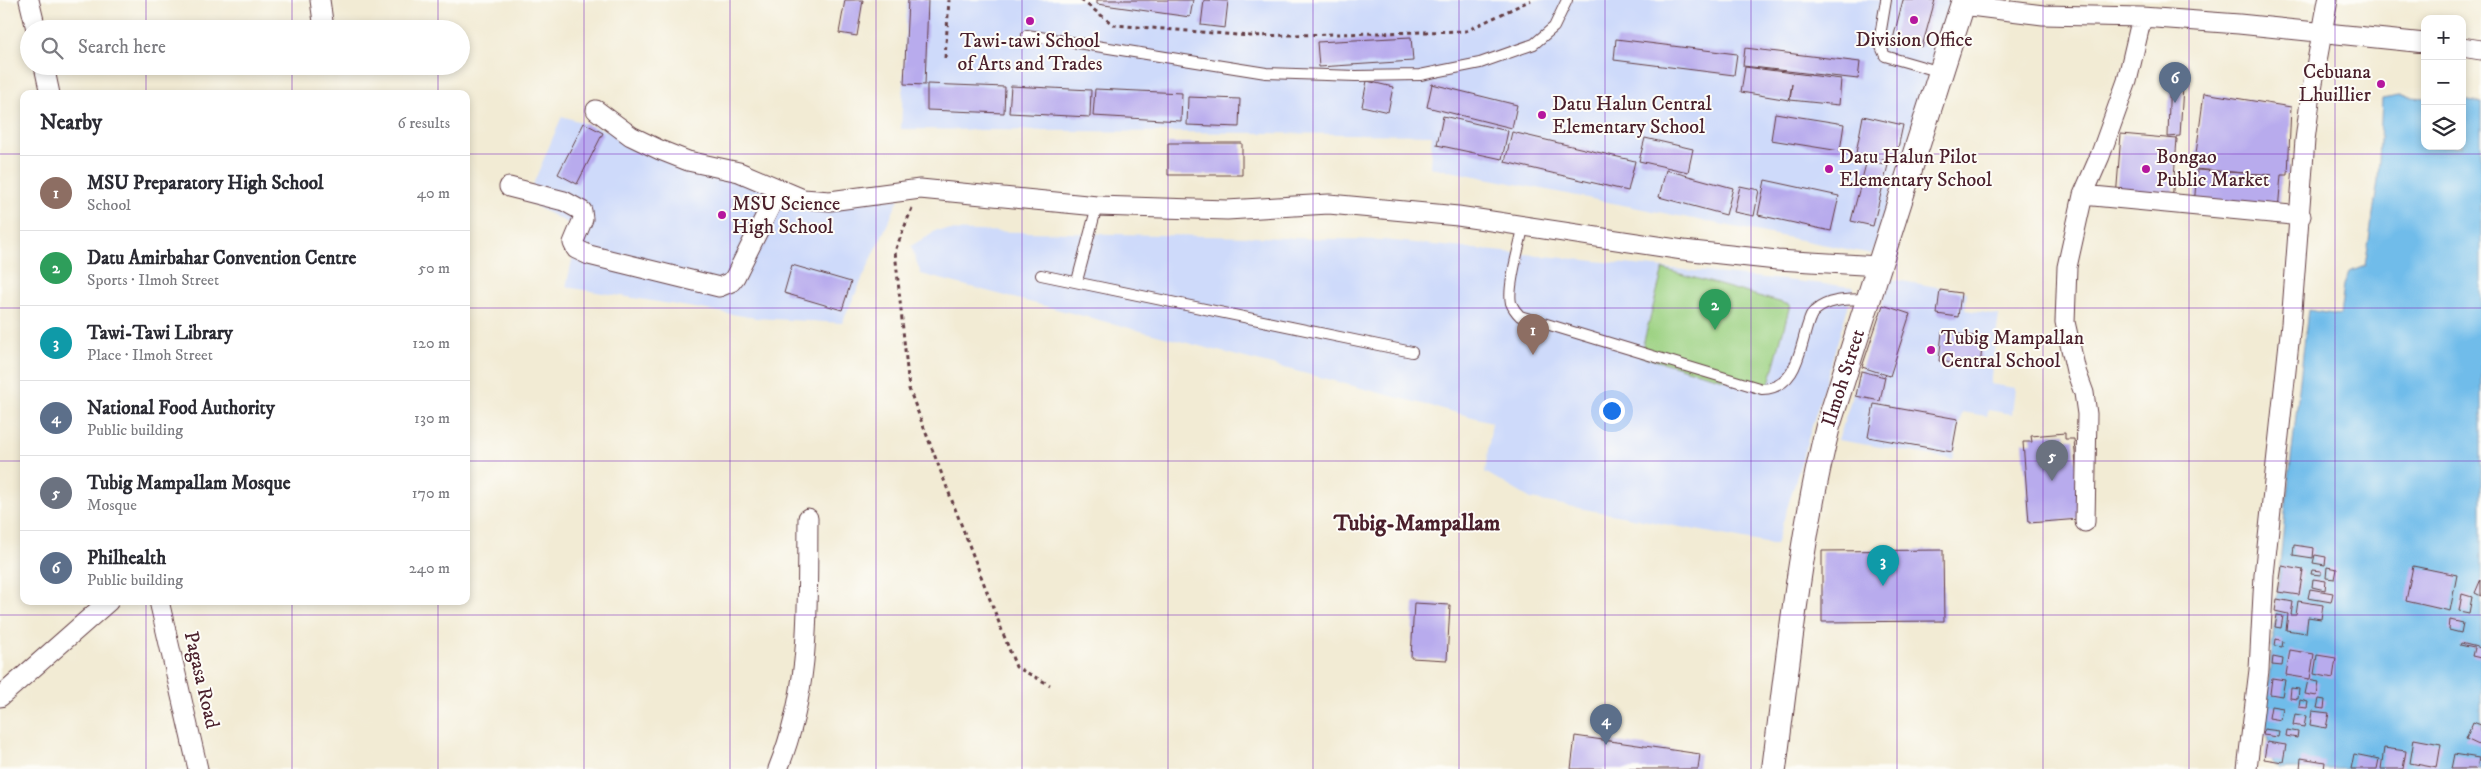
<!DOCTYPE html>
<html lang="en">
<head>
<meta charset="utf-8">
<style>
	body { margin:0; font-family:"IM FELL DW Pica",serif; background:#f7f7f7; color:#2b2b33 }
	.controls { position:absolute; right:15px; top:15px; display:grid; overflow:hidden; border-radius:10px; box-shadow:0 2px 8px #0003 }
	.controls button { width:45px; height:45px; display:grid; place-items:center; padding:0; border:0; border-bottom:1px solid #e1e1e2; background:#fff; color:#2b2b33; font:25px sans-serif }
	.you { position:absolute; left:1611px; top:410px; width:18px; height:18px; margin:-12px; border:4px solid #fff; border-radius:50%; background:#1a73e8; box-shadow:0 0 0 8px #1a73e833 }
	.badge { display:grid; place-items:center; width:32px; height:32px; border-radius:50%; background:#b5179e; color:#fff; font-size:16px; font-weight:700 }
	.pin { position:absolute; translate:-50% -41px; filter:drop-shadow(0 1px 2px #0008) }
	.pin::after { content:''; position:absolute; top:26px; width:18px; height:15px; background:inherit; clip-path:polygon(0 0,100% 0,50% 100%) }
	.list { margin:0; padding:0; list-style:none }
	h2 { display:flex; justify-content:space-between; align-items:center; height:65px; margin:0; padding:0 20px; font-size:21px }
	h2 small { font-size:16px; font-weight:400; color:#7c7c81 }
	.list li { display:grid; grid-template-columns:32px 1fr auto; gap:15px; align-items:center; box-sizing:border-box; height:75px; padding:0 20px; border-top:1px solid #e1e1e2 }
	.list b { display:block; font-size:19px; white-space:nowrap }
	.list p { margin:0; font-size:16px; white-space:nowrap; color:#7c7c81 }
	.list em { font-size:16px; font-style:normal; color:#7c7c81 }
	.icon { flex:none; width:28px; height:28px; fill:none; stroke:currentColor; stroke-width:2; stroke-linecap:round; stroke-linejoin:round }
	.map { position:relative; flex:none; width:2481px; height:769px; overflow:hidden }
	.search { position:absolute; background:#fff; box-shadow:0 2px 8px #0003; left:20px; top:20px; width:450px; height:55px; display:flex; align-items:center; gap:12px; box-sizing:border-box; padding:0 18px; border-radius:28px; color:#7c7c81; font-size:19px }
	.panel { position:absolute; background:#fff; box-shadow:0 2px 8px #0003; left:20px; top:90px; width:450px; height:515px; border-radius:10px }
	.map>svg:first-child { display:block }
</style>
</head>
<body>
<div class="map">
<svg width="2481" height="769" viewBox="0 0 2481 769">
	<rect width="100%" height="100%" fill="#fdfcf7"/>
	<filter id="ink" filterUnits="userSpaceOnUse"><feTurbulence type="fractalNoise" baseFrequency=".02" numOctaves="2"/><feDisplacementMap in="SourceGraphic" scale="10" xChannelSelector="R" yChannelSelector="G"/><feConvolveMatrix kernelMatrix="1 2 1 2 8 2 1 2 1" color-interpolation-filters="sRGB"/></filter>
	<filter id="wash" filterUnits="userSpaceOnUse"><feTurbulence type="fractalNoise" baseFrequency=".0096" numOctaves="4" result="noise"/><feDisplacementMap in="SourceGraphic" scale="20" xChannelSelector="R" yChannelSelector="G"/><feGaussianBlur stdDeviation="1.12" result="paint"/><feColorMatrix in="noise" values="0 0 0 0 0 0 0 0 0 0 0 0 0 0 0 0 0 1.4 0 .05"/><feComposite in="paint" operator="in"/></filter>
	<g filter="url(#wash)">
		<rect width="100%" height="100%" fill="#f2ebd4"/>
		<path fill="#cedafa" d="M907,0H1951L1872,254L1430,167L1432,135L901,129Z
			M562,116L804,195L899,199L842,323L756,318L566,287L579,229L526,201Z
			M937,230L1384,240L1854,287L1776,545L1531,499L1485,472L1492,422L921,274L911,246Z
			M1890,279L1967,292L1965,310L1999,315L1990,384L2015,388L2012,414L1988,410L1987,416L1962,412L1953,459L1838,440Z"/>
		<path fill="#9dd283" stroke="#747857" d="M1663,269L1790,305L1767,391L1640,356Z"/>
		<path fill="#70bcea" stroke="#5d6e8a" d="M2399,96L2425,98V146H2462V100L2481,103V769H2280L2273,763L2265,720L2285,512L2308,310L2340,315L2344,285L2349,272L2365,266L2378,181L2382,99Z"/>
		<g id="blocks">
			<path fill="#b8abed" d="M845,0H863L857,36L839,33Z
				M908,0H928L925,85L904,84Z
				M1097,0H1193L1190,17L1097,4Z
				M1204,0L1228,1L1225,28L1201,25Z
				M1903,0H1935L1922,47L1893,39Z
				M1411,37L1413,61L1319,67L1317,42Z
				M1616,39L1737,54L1734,75L1614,60Z
				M1745,48L1860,62L1858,79L1743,66Z
				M1745,67L1841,79L1839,105L1790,100L1792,84L1789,100L1741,92Z
				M2170,68L2184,69L2180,136L2168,137Z
				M1367,81L1393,87L1388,112L1362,106Z
				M927,84L1005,87L1004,113L927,110Z
				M1432,84L1517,105L1512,128L1427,107Z
				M1011,86L1091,90L1090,117L1009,113Z
				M1095,89L1182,93L1181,121L1093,116Z
				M2204,93L2291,107L2288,175H2281L2278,211L2194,206L2197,170L2272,175L2194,169Z
				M1188,97L1240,99L1239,127L1187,125Z
				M1775,113L1844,124L1840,151L1771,140Z
				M1443,116L1508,131L1502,159L1437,145Z
				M1863,116L1903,125L1895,162L1856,153Z
				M584,123L603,133L577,184L558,174Z
				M1512,132L1635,161L1628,191L1505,162Z
				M2121,134L2177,139L2172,203L2116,198Z
				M1645,138L1693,149L1688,172L1639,161Z
				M1168,143H1242V175H1168Z
				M1867,160L1888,165L1873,226L1851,221Z
				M1666,170L1733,188L1726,215L1659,197Z
				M1765,180L1839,196L1831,231L1758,215Z
				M1740,186L1759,190L1754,216L1734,212Z
				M792,265L851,282L842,310L784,293Z
				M1940,290L1961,293L1958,317L1937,314Z
				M1883,305L1910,314L1890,376L1862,367Z
				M1942,332L1983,337L1980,367L1939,361Z
				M1861,371L1885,377L1880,401L1856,396Z
				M1874,404L1958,419L1952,452L1868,437Z
				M2065,433V439H2074L2080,519L2029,523L2023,442H2032L2031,436Z
				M2294,545L2314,548L2313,558L2293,555Z
				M1943,550L1944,621L1822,622V551Z
				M2315,555L2326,557L2325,565L2313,563Z
				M2282,566L2303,570L2299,595L2278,592Z
				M2413,566L2457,575L2450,611L2406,601Z
				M2327,567L2337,569L2335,579L2326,578Z
				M2312,570L2321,571V575L2311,574Z
				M2313,579L2326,581L2325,590L2312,587Z
				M2481,579V596L2475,593Z
				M2310,589L2333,593L2331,602L2308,598Z
				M2462,594L2472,597L2469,613L2459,611Z
				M2277,599L2293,602L2291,615H2296L2298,601L2323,605L2321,619L2308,617L2306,633L2286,630L2288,614L2275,611Z
				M1414,603L1450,605L1447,660L1411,658Z
				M2277,615L2283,616L2281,628L2275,627Z
				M2450,620L2463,623L2461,633L2449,630Z
				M2276,639L2283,641L2282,647L2275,646Z
				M2461,643L2481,648V658L2472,656L2474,648L2460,645Z
				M2290,650L2314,654L2310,679L2286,675Z
				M2317,655L2336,658L2333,678L2314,674Z
				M2273,657L2283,659L2282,666L2272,665Z
				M2272,678L2285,680L2282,696L2270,694Z
				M2308,680L2319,682L2317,696L2305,694Z
				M2291,688L2299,689L2298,699L2290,698Z
				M2319,699L2325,700L2324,709L2317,708Z
				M2300,700L2308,702L2307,708L2299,707Z
				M2271,706L2283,708L2281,720L2269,718Z
				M2312,711L2329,713L2326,728L2310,725Z
				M2295,714L2306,716L2304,727L2293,725Z
				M2473,722L2481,725V746L2466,739Z
				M2264,729L2279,731L2278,737L2263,735Z
				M2287,730L2298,732L2297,738L2286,736Z
				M1575,736L1700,754L1698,769H1571Z
				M2414,739L2441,744L2437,768L2410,763Z
				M2267,742L2286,745L2283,762L2264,759Z
				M2384,748L2406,751L2403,769H2381Z
				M2354,754L2379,759L2377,769H2351Z
				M2454,754L2479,758L2477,769H2451Z
				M2301,758L2325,762L2324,769H2300Z"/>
		</g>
	</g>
	<g filter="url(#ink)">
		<use href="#blocks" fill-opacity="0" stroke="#633e44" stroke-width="1"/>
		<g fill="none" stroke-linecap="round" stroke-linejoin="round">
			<defs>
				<path id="service" d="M1886,0L1879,42L1885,56L1941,72
					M1027,35L1266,73L1356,76L1420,75L1480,63L1534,44L1554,27L1567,0
					M1523,228C1520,245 1507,287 1511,303C1513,308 1516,312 1520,316L1762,389C1796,388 1799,353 1807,327C1809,321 1811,313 1816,310C1830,298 1850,300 1868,299
					M1041,275L1412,352
					M1077,281L1097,206"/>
				<path id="minor" d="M29,0L36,29
					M320,0L324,29
					M1962,5L2043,15L2142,17L2239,24L2425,43
					M2462,47L2481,50
					M44,66L50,94
					M596,110L631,136L660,150L688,161L739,172L803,199L830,201L920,189L1097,206L1227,210L1329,204L1458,216L1683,250L1777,260L1879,266
					M509,187L564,201L582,211L583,219L573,243L576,249L589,255L719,287L731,282L735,277L779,189
					M2083,195L2301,216
					M2085,522L2087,414L2084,393L2076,371L2065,322L2067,267L2083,195L2100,156L2127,81L2142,17
					M159,601L198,769
					M0,697L109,601
					M778,769C812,685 807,606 808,518
					M2247,769L2259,670L2264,575L2291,324L2305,140L2311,94L2328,0"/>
				<g id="tertiary">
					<path id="s1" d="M1774,769C1789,654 1800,539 1828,426L1964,0"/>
				</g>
			</defs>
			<use href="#service" stroke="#633e44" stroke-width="12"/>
			<use href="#minor" stroke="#633e44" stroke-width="21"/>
			<use href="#tertiary" stroke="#633e44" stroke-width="26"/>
			<path stroke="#633e44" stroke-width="3" stroke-dasharray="4 4" stroke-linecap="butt" d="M1081,0L1114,25L1250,36L1466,31L1531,0
				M945,58L949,0
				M912,208L895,251L909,389L1016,667L1050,685"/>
			<use href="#service" stroke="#fff" stroke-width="10"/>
			<use href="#minor" stroke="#fff" stroke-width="19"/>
			<use href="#tertiary" stroke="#fff" stroke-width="24"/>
		</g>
	</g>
	<path fill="none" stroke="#7b2cbf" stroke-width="1" stroke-opacity="0.55" d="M146,0V29M292,0V29M438,0V29M584,0V769M730,0V769M876,0V769M1022,0V769M1168,0V769M1313,0V769M1459,0V769M1605,0V769M1751,0V769M1897,0V769M2043,0V769M2189,0V769M2335,0V769M146,66V94M292,66V94M438,66V94M0,154H24M466,154H2481M0,308H24M466,308H2481M0,461H24M466,461H2481M146,601V769M292,601V769M438,601V769M0,615H2481"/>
	<g fill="#b5179e" stroke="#fdfcf7" stroke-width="2">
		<circle cx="1914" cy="20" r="5"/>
		<circle cx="1030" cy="21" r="5"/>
		<circle cx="2381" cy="84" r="5"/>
		<circle cx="1542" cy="115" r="5"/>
		<circle cx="1829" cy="169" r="5"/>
		<circle cx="2146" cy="169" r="5"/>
		<circle cx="722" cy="215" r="5"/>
		<circle cx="1931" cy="350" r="5"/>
	</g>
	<g text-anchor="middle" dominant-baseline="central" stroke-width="4" stroke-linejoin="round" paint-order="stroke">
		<g font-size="20" fill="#4a1f2b" stroke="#fdfcf7" text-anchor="start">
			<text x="1914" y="40" text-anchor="middle">Division Office</text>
			<text x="1030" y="41" text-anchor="middle">Tawi-tawi School<tspan x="1030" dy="23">of Arts and Trades</tspan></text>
			<text x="2371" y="72" text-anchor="end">Cebuana<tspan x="2371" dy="23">Lhuillier</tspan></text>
			<text x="1552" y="104">Datu Halun Central<tspan x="1552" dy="23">Elementary School</tspan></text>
			<text x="1839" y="157">Datu Halun Pilot<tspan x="1839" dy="23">Elementary School</tspan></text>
			<text x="2156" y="157">Bongao<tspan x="2156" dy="23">Public Market</tspan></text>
			<text x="732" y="204">MSU Science<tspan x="732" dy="23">High School</tspan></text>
			<text x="1941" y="338">Tubig Mampallan<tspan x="1941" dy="23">Central School</tspan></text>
		</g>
		<g font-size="20" fill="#4a1f2b" stroke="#fdfcf7">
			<text stroke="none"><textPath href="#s1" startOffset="398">Ilmoh Street</textPath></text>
			<text transform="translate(201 680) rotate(77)">Pagasa Road</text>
		</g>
		<g font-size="22" font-weight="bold" fill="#4a1f2b" stroke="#fdfcf7">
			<text x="1417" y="523">Tubig-Mampallam</text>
		</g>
	</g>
</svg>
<div class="controls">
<button>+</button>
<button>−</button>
<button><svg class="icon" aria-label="layers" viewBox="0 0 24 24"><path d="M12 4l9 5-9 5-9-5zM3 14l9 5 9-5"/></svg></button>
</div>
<div class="you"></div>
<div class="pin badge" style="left:1533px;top:355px;background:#8d6e63">1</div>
<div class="pin badge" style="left:1715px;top:330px;background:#2e9e5b">2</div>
<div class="pin badge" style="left:1883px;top:586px;background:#0f9aa8">3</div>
<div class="pin badge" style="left:1606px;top:745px;background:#5c6f8a">4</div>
<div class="pin badge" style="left:2052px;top:481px;background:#6b7280">5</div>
<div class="pin badge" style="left:2175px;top:103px;background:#5c6f8a">6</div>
<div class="search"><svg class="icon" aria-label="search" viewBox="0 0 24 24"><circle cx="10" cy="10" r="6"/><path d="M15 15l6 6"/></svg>Search here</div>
<section class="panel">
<h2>Nearby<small>6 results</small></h2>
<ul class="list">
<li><span class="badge" style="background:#8d6e63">1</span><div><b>MSU Preparatory High School</b><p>School</p></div><em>40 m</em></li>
<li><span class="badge" style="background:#2e9e5b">2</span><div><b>Datu Amirbahar Convention Centre</b><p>Sports · Ilmoh Street</p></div><em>50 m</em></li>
<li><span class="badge" style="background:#0f9aa8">3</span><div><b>Tawi-Tawi Library</b><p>Place · Ilmoh Street</p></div><em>120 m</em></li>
<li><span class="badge" style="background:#5c6f8a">4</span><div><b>National Food Authority</b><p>Public building</p></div><em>130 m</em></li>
<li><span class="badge" style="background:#6b7280">5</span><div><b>Tubig Mampallam Mosque</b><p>Mosque</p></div><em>170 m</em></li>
<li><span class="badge" style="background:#5c6f8a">6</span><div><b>Philhealth</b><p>Public building</p></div><em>240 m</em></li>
</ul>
</section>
</div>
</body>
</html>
